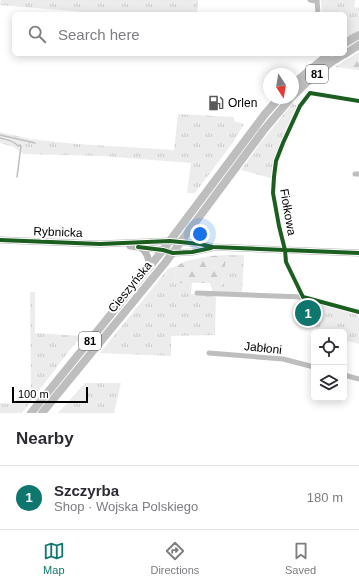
<!DOCTYPE html>
<html lang="en">
<head>
<meta charset="utf-8">
<style>
	body { margin:0; font-family:Arial,sans-serif; background:#f7f7f7; color:#2b2b33 }
	.controls { position:absolute; right:12px; bottom:12px; display:grid; overflow:hidden; border-radius:6px; box-shadow:0 2px 10px #0003 }
	.controls button { width:36px; height:36px; display:grid; place-items:center; padding:0; border:0; border-bottom:1px solid #e1e1e2; background:#fff; color:#2b2b33; font:20px sans-serif }
	.compass { position:absolute; left:263px; top:68px; width:36px; height:36px; border-radius:50%; background:#fff; box-shadow:0 2px 10px #0003; rotate:168deg }
	.scale { position:absolute; left:12px; bottom:10px; width:76px; box-sizing:border-box; padding-left:4px; border:2px solid #000; border-top:0; font-size:11px; line-height:14px; white-space:nowrap; color:#000; -webkit-text-stroke:3px #fff; paint-order:stroke }
	.you { position:absolute; left:200px; top:234px; width:14px; height:14px; margin:-10px; border:3px solid #fff; border-radius:50%; background:#1a73e8; box-shadow:0 0 0 6px #1a73e833 }
	.badge { display:grid; place-items:center; width:26px; height:26px; border-radius:50%; background:#0f766e; color:#fff; font-size:13px; font-weight:700 }
	.pin { position:absolute; translate:-50% -50%; border:2px solid #fff; box-shadow:0 1px 4px #0006 }
	.list { margin:0; padding:0; list-style:none }
	h2 { display:flex; justify-content:space-between; align-items:center; height:52px; margin:0; padding:0 16px; font-size:17px }
	h2 small { font-size:13px; font-weight:400; color:#7c7c81 }
	.list li { display:grid; grid-template-columns:26px 1fr auto; gap:12px; align-items:center; box-sizing:border-box; height:64px; padding:0 16px; border-top:1px solid #e1e1e2 }
	.list b { display:block; font-size:15px; white-space:nowrap }
	.list p { margin:0; font-size:13px; white-space:nowrap; color:#7c7c81 }
	.list em { font-size:13px; font-style:normal; color:#7c7c81 }
	.icon { flex:none; width:22px; height:22px; fill:none; stroke:currentColor; stroke-width:2; stroke-linecap:round; stroke-linejoin:round }
	.map { position:relative; flex:none; width:359px; height:413px; overflow:hidden }
	.search { position:absolute; background:#fff; box-shadow:0 2px 10px #0003; left:12px; right:12px; top:12px; height:44px; display:flex; align-items:center; gap:10px; box-sizing:border-box; padding:0 14px; border-radius:6px; color:#7c7c81; font-size:15px }
	.sheet { height:116px; background:#fff }
	nav { display:flex; justify-content:space-around; align-items:center; box-sizing:border-box; height:56px; border-top:1px solid #e1e1e2; background:#fff; font-size:11px; color:#7c7c81 }
	nav a { display:grid; justify-items:center; gap:2px }
	nav .on { color:#0f766e }
	.map>svg:first-child { display:block }
</style>
</head>
<body>
<div class="map">
<svg width="359" height="413" viewBox="0 0 359 413">
	<defs>
		<pattern id="grass-tufts" width="24" height="20" patternUnits="userSpaceOnUse"><rect width="24" height="20" fill="#ececec"/><path d="M3 7l-1-3M5 7V3M7 7l1-3M15 17l-1-3M17 17v-4M19 17l1-3" fill="none" stroke="#c9c9c9"/></pattern>
		<pattern id="forest-firs" width="22" height="20" patternUnits="userSpaceOnUse"><rect width="22" height="20" fill="#ececec"/><path d="M5 1l3.5 6h-7zM16 11l3.5 6h-7z" fill="#c9c9c9"/></pattern>
	</defs>
	<rect width="100%" height="100%" fill="#fff"/>
	<path fill="url(#grass-tufts)" d="M1,0H198L197,14H106L0,5Z
		M321,0H355L354,7L359,8V30L345,39V14H322Z
		M293,103L298,107L276,155L271,178L241,170L261,142Z
		M178,114L234,117V121L244,124L234,141L195,193H187L191,163L102,156L24,154L14,147L0,143V132L30,139L77,144L174,150Z
		M227,255H244L242,293L220,292Z
		M174,267L176,283H192L191,294L216,295L215,335L171,336V356L100,353L168,269Z
		M30,292H35V333L82,336L69,351L22,413H0V403L10,404L31,393Z
		M319,304L359,314V344L344,340V332H315Z
		M85,383H121L114,413H58Z"/>
	<path fill="url(#forest-firs)" d="M359,52V70L335,67Z
		M227,255L220,292H213L210,283H176L174,267L186,261L210,256Z"/>
	<g fill="none" stroke-linecap="round" stroke-linejoin="round">
		<path stroke="#bfbfbf" stroke-width="1.5" d="M0,135L35,143
			M0,138C7,140 13,140 18,146L20,145L21,146L17,177"/>
		<path stroke="#bebebe" stroke-width="5" d="M310,0L316,1
			M317,0L318,14
			M359,101L310,93L300,106L283,143L276,161L274,177L273,193L279,226L285,250L286,262L303,297L359,312
			M355,174H359
			M197,293L303,297
			M209,353L283,359L314,367
			M344,375L359,379"/>
		<path stroke="#b8b8b8" stroke-width="7" d="M193,225L196,237L200,244
			M0,240L100,244L170,241L200,244L213,247L359,253
			M130,246L163,250L173,253L192,252L211,248
			M140,247C148,253 149,259 149,268"/>
		<path stroke="#bebebe" stroke-width="8" d="M345,43L359,35
			M345,54L359,45
			M293,84L329,54
			M293,96C308,80 325,65 344,54
			M31,413L163,250L265,114L279,98
			M42,413L165,263L263,131L279,112L291,98"/>
		<defs>
			<path id="cycleway" d="M359,101L310,93L300,106L283,143L276,161L274,177L273,193L279,226L285,250L286,262L303,297L359,312
				M0,240L100,244L170,241L200,244L213,247L359,253
				M138,247L163,250L173,253L192,252L211,248"/>
		</defs>
		<use href="#cycleway" stroke="#fff" stroke-width="6"/>
		<use href="#cycleway" stroke="#1b5e20" stroke-width="4"/>
	</g>
	<defs>
		<symbol id="fuel-bare" viewBox="-9 -9 18 18"><path d="M-5.5-6h7V0h2V4h1.3V-2.5L3-4.5l.8-.8L6-3V5H2.5V1h-1V6h-7ZM-4.2-4.7v3.2H.2V-4.7Z" fill="#595959" stroke="#fff" stroke-width="2.5" paint-order="stroke"/></symbol>
	</defs>
	<g fill-rule="evenodd">
		<use href="#fuel-bare" x="205" y="92" width="22" height="22"/>
	</g>
	<g text-anchor="middle" dominant-baseline="central" stroke-width="4" stroke-linejoin="round" paint-order="stroke">
		<g fill="#fff" stroke="#4c4c4c" stroke-width="1">
			<rect x="306" y="65" width="22" height="18" rx="3"/>
			<rect x="79" y="332" width="22" height="18" rx="3"/>
		</g>
		<g font-size="11" font-weight="bold" fill="#000">
			<text x="317" y="74">81</text>
			<text x="90" y="341">81</text>
		</g>
		<g font-size="12" fill="#000" stroke="#fff" text-anchor="start">
			<text x="228" y="103">Orlen</text>
		</g>
		<g font-size="12" fill="#000" stroke="#fff">
			<text transform="translate(288 212) rotate(80)">Fiołkowa</text>
			<text transform="translate(58 232) rotate(2)">Rybnicka</text>
			<text transform="translate(130 287) rotate(-51)">Cieszyńska</text>
			<text transform="translate(263 348) rotate(6)">Jabłoni</text>
		</g>
	</g>
</svg>
<div class="controls">
<button><svg class="icon" aria-label="locate" viewBox="0 0 24 24"><circle cx="12" cy="12" r="6"/><path d="M12 2v4M12 18v4M2 12h4M18 12h4"/></svg></button>
<button><svg class="icon" aria-label="layers" viewBox="0 0 24 24"><path d="M12 4l9 5-9 5-9-5zM3 14l9 5 9-5"/></svg></button>
</div>
<svg class="compass" viewBox="-18 -18 36 36"><path d="M0-13l5 13h-10z" fill="#e53935"/><path d="M0 13l5-13h-10z" fill="#7c7c81"/></svg>
<div class="scale">100 m</div>
<div class="you"></div>
<div class="pin badge" style="left:308px;top:313px">1</div>
<div class="search"><svg class="icon" aria-label="search" viewBox="0 0 24 24"><circle cx="10" cy="10" r="6"/><path d="M15 15l6 6"/></svg>Search here</div>
</div>
<section class="sheet">
<h2>Nearby<small></small></h2>
<ul class="list">
<li><span class="badge">1</span><div><b>Szczyrba</b><p>Shop · Wojska Polskiego</p></div><em>180 m</em></li>
</ul>
</section>
<nav>
<a class="on"><svg class="icon" aria-label="map" viewBox="0 0 24 24"><path d="M3 6l6-2 6 2 6-2v14l-6 2-6-2-6 2zM9 4v14M15 6v14"/></svg>Map</a>
<a><svg class="icon" aria-label="directions" viewBox="0 0 24 24"><path d="M12 3l9 9-9 9-9-9zM9 14v-3h6M13 9l2 2-2 2"/></svg>Directions</a>
<a><svg class="icon" aria-label="saved" viewBox="0 0 24 24"><path d="M7 4h10v16l-5-4-5 4z"/></svg>Saved</a>
</nav>
</body>
</html>
